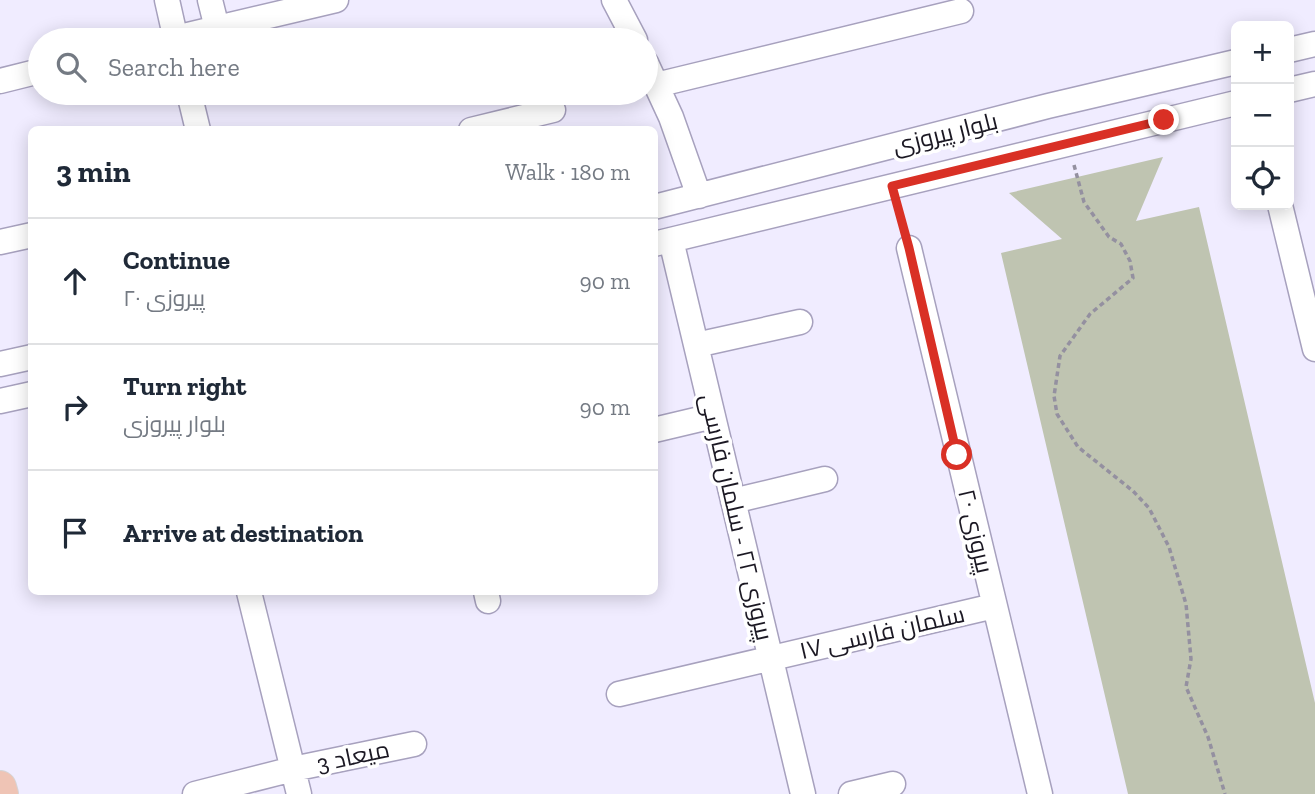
<!DOCTYPE html>
<html lang="en">
<head>
<meta charset="utf-8">
<style>
	body { margin:0; font-family:"Zilla Slab",Cairo,serif; background:#f6f6f7; color:#1f2937 }
	.controls { position:absolute; right:21px; top:21px; display:grid; overflow:hidden; border-radius:10px; box-shadow:0 4px 18px #0003 }
	.controls button { width:63px; height:63px; display:grid; place-items:center; padding:0; border:0; border-bottom:2px solid #e0e1e3; background:#fff; color:#1f2937; font:35px sans-serif }
	.stop { position:absolute; width:21px; height:21px; margin:-16px; border:5px solid #d93025; border-radius:50%; background:#fff }
	.stop.end { background:#d93025; border-color:#fff; box-shadow:0 2px 7px #0008 }
	.list { margin:0; padding:0; list-style:none }
	h2 { display:flex; justify-content:space-between; align-items:center; height:91px; margin:0; padding:0 28px; font-size:30px }
	h2 small { font-size:23px; font-weight:400; color:#747a83 }
	.list li { display:grid; grid-template-columns:46px 1fr auto; gap:21px; align-items:center; box-sizing:border-box; height:126px; padding:0 28px; border-top:2px solid #e0e1e3 }
	.list b { display:block; font-size:26px; white-space:nowrap }
	.list p { margin:0; font-size:23px; white-space:nowrap; color:#747a83 }
	.list em { font-size:23px; font-style:normal; color:#747a83 }
	.icon { flex:none; width:38px; height:38px; fill:none; stroke:currentColor; stroke-width:2; stroke-linecap:round; stroke-linejoin:round }
	.map { position:relative; flex:none; width:1315px; height:794px; overflow:hidden }
	.search { position:absolute; background:#fff; box-shadow:0 4px 18px #0003; left:28px; top:28px; width:630px; height:77px; display:flex; align-items:center; gap:18px; box-sizing:border-box; padding:0 24px; border-radius:38px; color:#747a83; font-size:26px }
	.panel { position:absolute; background:#fff; box-shadow:0 4px 18px #0003; left:28px; top:126px; width:630px; height:469px; border-radius:10px }
	.map>svg:first-child { display:block }
</style>
</head>
<body>
<div class="map">
<svg width="1315" height="794" viewBox="0 0 1315 794">
	<rect width="100%" height="100%" fill="#f0ecff"/>
	<path fill="#bfc4b1" d="M1163,157L1136,221L1199,207L1315,703V794H1128L1001,253L1062,239L1009,193Z"/>
	<g fill="none" stroke-linecap="round" stroke-linejoin="round">
		<defs>
			<path id="minor" d="M167,0L176,40
				M210,0L217,28
				M614,0L635,40
				M167,40L336,0
				M1289,50L1315,44
				M646,63L671,117L699,196
				M0,81L40,71
				M656,85L961,11
				M1289,90L1315,84
				M189,93L198,130
				M471,130L553,110
				M1280,205L1315,349
				M654,207L1048,106L1236,62
				M671,240L803,794
				M0,242L32,235
				M654,244L1236,103
				M909,248L1040,794
				M696,345L800,322
				M0,364L32,357
				M0,401L32,394
				M654,430L713,416
				M733,501L825,479
				M249,592L299,794
				M486,592L488,601
				M619,694L994,606
				M195,794L293,769L414,744
				M851,794L893,784"/>
			<path id="major" d="M0,787L2,794"/>
		</defs>
		<use href="#minor" stroke="#a7a1be" stroke-width="27"/>
		<use href="#major" stroke="#d6d5d7" stroke-width="34"/>
		<path stroke="#9490a0" stroke-width="3.5" stroke-dasharray="5 3.5" stroke-linecap="butt" d="M1074,165L1084,202L1109,237L1121,244L1130,261L1133,278L1090,314L1060,356L1054,396L1057,414L1078,447L1133,491L1149,508L1169,547L1186,604L1191,659L1186,687L1208,737L1225,794
			M898,209L903,228"/>
		<use href="#minor" stroke="#fff" stroke-width="24"/>
		<use href="#major" stroke="#efc4b5" stroke-width="32"/>
	</g>
	<g fill="none" stroke-linecap="round" stroke-linejoin="round">
		<path stroke="#d93025" stroke-width="9" d="M957,455L909,248L892,186L1164,120"/>
	</g>
	<g text-anchor="middle" dominant-baseline="central" stroke-width="7" stroke-linejoin="round" paint-order="stroke">
		<g font-size="24" fill="#1b1823" stroke="#fff">
			<text transform="translate(945 133) rotate(-14)">بلوار پیروزی</text>
			<text transform="translate(737 517) rotate(77)">پیروزی ۲۲ - سلمان فارسی</text>
			<text transform="translate(976 531) rotate(77)">پیروزی ۲۰</text>
			<text transform="translate(882 632) rotate(-13)">سلمان فارسی ۱۷</text>
			<text transform="translate(353 756) rotate(-12)">میعاد 3</text>
		</g>
	</g>
</svg>
<div class="controls">
<button>+</button>
<button>−</button>
<button><svg class="icon" aria-label="locate" viewBox="0 0 24 24"><circle cx="12" cy="12" r="6"/><path d="M12 2v4M12 18v4M2 12h4M18 12h4"/></svg></button>
</div>
<div class="stop" style="left:957px;top:455px"></div>
<div class="stop end" style="left:1164px;top:120px"></div>
<div class="search"><svg class="icon" aria-label="search" viewBox="0 0 24 24"><circle cx="10" cy="10" r="6"/><path d="M15 15l6 6"/></svg>Search here</div>
<section class="panel">
<h2>3 min<small>Walk · 180 m</small></h2>
<ul class="list">
<li><svg class="icon" aria-label="ahead" viewBox="0 0 24 24"><path d="M12 20V5M6 11l6-6 6 6"/></svg><div><b>Continue</b><p>پیروزی ۲۰</p></div><em>90 m</em></li>
<li><svg class="icon" aria-label="right" viewBox="0 0 24 24"><path d="M7 20v-9h11M14 6l5 5-5 5"/></svg><div><b>Turn right</b><p>بلوار پیروزی</p></div><em>90 m</em></li>
<li><svg class="icon" aria-label="arrive" viewBox="0 0 24 24"><path d="M6 21V4h12l-3 4 3 4H6"/></svg><div><b>Arrive at destination</b></div></li>
</ul>
</section>
</div>
</body>
</html>
